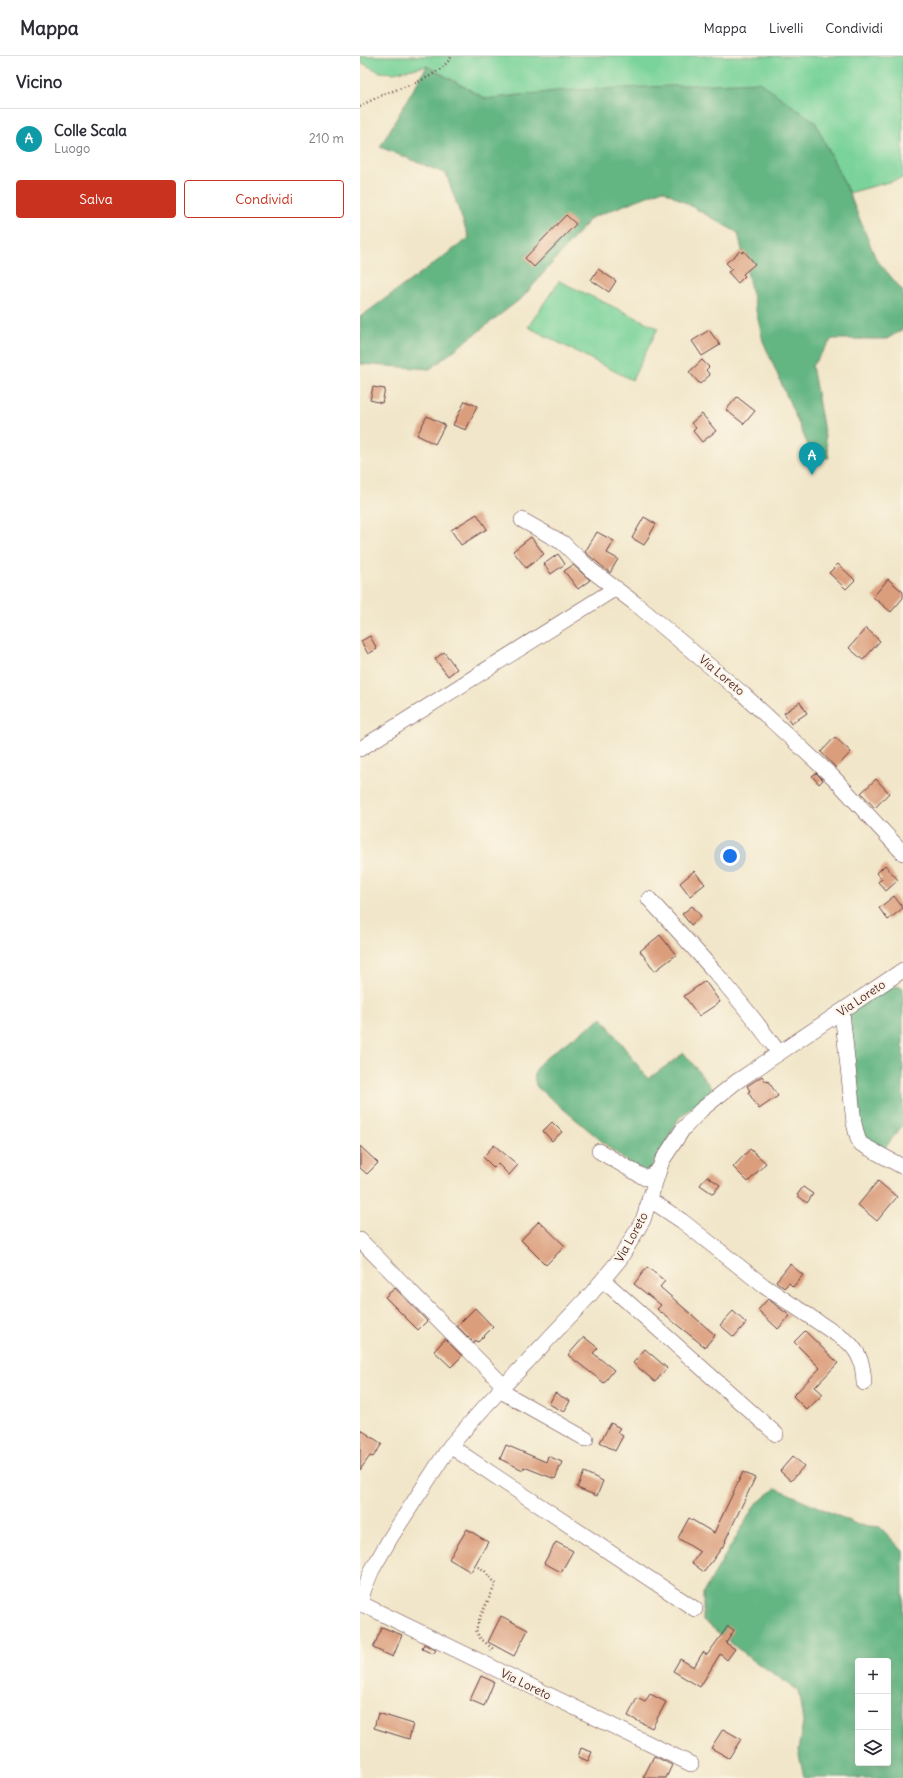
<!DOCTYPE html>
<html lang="it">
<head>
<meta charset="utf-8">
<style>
	body { margin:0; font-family:Delius,sans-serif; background:#f7f7f7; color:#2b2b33 }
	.controls { position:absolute; right:12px; bottom:12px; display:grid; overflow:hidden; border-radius:4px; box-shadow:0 4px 16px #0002 }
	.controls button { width:36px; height:36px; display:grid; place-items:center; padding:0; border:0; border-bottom:1px solid #e1e1e2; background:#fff; color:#2b2b33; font:20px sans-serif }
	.you { position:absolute; left:370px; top:800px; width:14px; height:14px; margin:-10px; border:3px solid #fff; border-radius:50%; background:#1a73e8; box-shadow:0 0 0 6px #1a73e833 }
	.badge { display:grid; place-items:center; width:26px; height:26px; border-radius:50%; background:#c8321e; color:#fff; font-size:13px; font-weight:700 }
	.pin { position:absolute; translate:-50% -33px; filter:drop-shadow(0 1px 2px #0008) }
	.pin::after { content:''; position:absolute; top:21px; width:14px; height:12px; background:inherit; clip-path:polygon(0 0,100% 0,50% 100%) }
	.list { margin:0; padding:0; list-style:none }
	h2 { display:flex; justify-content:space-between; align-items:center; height:52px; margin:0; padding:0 16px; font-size:17px }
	h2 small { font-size:13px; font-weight:400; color:#7c7c81 }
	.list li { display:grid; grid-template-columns:26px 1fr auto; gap:12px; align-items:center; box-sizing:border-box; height:60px; padding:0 16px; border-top:1px solid #e1e1e2 }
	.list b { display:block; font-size:15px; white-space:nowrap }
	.list p { margin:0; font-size:13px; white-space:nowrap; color:#7c7c81 }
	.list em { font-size:13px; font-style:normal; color:#7c7c81 }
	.actions { display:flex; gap:8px; padding:12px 16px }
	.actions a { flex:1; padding:9px 0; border:1px solid #c8321e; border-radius:4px; text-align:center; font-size:14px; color:#c8321e }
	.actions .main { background:#c8321e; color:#fff }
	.icon { flex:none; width:22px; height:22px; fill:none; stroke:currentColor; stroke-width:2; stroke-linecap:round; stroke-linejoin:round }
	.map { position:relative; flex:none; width:543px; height:1722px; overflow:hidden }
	header { display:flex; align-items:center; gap:24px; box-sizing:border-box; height:56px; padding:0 20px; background:#fff; border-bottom:1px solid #e1e1e2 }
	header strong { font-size:19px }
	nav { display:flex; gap:22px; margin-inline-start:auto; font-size:14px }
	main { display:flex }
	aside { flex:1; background:#fff }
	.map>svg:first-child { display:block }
</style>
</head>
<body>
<header>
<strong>Mappa</strong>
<nav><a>Mappa</a><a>Livelli</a><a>Condividi</a></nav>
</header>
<main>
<aside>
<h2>Vicino<small></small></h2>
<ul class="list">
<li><span class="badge" style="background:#0f9aa8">A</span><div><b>Colle Scala</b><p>Luogo</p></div><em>210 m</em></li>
</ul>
<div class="actions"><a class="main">Salva</a><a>Condividi</a></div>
</aside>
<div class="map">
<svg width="543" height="1722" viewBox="0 0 543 1722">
	<rect width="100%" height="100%" fill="#fcf5e5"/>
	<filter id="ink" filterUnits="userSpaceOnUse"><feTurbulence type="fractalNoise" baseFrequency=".025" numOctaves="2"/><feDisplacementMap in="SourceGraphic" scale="8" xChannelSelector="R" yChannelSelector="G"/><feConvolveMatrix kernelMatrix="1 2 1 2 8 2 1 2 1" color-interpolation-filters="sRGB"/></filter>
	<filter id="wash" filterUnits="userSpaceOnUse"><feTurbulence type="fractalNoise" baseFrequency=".012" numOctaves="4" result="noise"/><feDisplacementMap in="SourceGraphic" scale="16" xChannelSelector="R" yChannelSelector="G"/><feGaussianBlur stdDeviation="0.9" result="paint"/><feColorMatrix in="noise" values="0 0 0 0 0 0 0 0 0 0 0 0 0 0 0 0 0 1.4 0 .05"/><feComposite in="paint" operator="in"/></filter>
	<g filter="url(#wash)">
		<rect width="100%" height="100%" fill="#f1e6c9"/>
		<path fill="#7ad39a" stroke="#627962" d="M0,0H543V122L489,137L455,66L198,35L126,43L67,10L33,17L20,16L0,6Z
			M199,225L298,272L272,324L168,271Z"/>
		<path fill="#63b582" stroke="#566a56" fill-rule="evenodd" d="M67,10L126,43L198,35L399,26L455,66L489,137L516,203L543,235V273L527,283H472L452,310L469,402L453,401L403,285L378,177L303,134L231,162L163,241L70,313L0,308V261L109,182L86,118L20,91Z
			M536,930L542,931L543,933V1069L524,1093L503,1086L488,956L527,931Z
			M242,962L288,1023L324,997L353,1034L319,1062L293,1111L285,1115L268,1107L177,1031C174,1025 174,1019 176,1013C181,1001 229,972 242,962Z
			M416,1432L498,1469L520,1471L543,1495V1722H444L438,1694L443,1666L438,1634L388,1601L343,1564V1537L395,1449ZM498,1605H528V1707H498Z"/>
		<g id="blocks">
			<path fill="#db9e7d" d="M206,159L216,168L174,211L165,202Z
				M380,195L382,197L384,195L395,208L383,218L385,220L378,227L368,216L372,213L366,207Z
				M238,213L256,225L249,236L231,224Z
				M349,274L360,289L342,300L332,285Z
				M342,304L349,311L346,314L350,319L340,328L329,316Z
				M13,331L25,333L22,347L10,344Z
				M377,341L395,355L384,368L366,354Z
				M105,345L117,350L106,374L93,369Z
				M342,358L356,375L342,386L333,375L336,372L331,367Z
				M67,360L85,369L75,388L57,379Z
				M117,458L127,473L101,489L91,474Z
				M284,461L296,468L284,489L272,482Z
				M237,476L254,485L247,497L258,503L250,517L225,496Z
				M171,481L184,498L166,512L153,495Z
				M198,498L205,508L191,518L184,508Z
				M478,508L495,524L486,533L469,517Z
				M213,509L230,524L218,533L204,515Z
				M528,523L543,536V542L531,556L513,541Z
				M506,572L520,585L503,604L489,592Z
				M10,580L17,593L8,598L1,585Z
				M84,596L97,613L88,620L75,603Z
				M440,646L447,657L431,668L424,657Z
				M475,681L491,696L476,712L461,696Z
				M456,717L463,724L459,728L452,720Z
				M516,723L529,737L515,752L501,737Z
				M525,809L538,824L526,835L518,826L522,823L517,817Z
				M334,815L345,828L330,840L320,827Z
				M534,840L543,852L528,864L519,852Z
				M332,850L341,860L331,869L322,858Z
				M300,879L316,899L295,915L280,895Z
				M345,925L360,946L339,960L324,940Z
				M402,1020L406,1026L408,1025L418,1040L399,1053L388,1036L390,1035L387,1030Z
				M192,1066L202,1076L192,1085L183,1075Z
				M134,1089L158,1109L149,1119L138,1108L134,1112L123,1101Z
				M0,1090L18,1107L7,1118L0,1112Z
				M390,1093L406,1107L388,1126L373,1111Z
				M347,1120L360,1129L353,1138L340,1129Z
				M518,1125L537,1141L517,1165L498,1149Z
				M443,1131L453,1138L447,1147L437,1139Z
				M179,1165L205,1190L186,1209L161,1184Z
				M430,1208L443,1219L433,1231L429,1227L424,1232L416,1225Z
				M287,1211L305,1225L300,1231L355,1279L345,1291L297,1253L301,1249L274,1228Z
				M35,1232L67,1265L58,1274L25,1241Z
				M408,1243L430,1260L418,1273L398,1254Z
				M115,1252L133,1271L118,1286L116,1284L114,1287L97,1270Z
				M373,1255L386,1267L374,1281L360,1269Z
				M445,1275L478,1307L455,1331L463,1338L447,1354L433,1340L460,1312L434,1286Z
				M224,1281L238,1292L233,1297L254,1314L244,1327L208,1299Z
				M85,1283L102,1300L91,1311L74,1295Z
				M285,1293L307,1312L295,1326L273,1307Z
				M195,1337L210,1345L204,1356L189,1348Z
				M251,1367L260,1372L257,1376L263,1380L255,1395L240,1386Z
				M0,1373L22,1388L13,1401L10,1400L0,1414Z
				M146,1389L186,1406L188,1400L202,1406L195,1423L164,1411L163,1414L140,1403Z
				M433,1400L444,1410L431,1425L420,1415Z
				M224,1416L243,1425L237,1440L217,1432Z
				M383,1416L395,1422L365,1485L366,1486L344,1516L332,1507L340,1496L318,1482L329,1462L354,1477Z
				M107,1473L128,1486L111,1516L89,1503Z
				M196,1486L213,1495L201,1516L184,1507Z
				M141,1560L168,1574L154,1600L128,1586Z
				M368,1570L374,1574L366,1587L375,1593L367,1604L360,1598L340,1631L313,1615L320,1603L334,1611L343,1596L347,1599Z
				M22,1571L42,1579L33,1601L13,1592Z
				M64,1588L76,1594L73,1598L62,1593Z
				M121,1620L134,1626L124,1650L110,1644Z
				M290,1638L306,1646L292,1672L268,1660L277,1642L285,1646Z
				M18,1657L53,1668L49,1683L14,1672Z
				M363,1673L381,1683L369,1702L351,1692Z
				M221,1692L232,1696L228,1705L218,1701Z
				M294,1700L312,1709L306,1722H283Z"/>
		</g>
	</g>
	<g filter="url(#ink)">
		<use href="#blocks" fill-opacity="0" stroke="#633d43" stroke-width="1"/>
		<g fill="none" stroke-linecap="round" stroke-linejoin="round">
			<defs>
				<path id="minor" d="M162,464L203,487L231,514L276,548L383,638L474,722L543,797
					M0,693L256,532
					M289,843C335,893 380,942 419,997
					M482,956L494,1067L498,1083L501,1088L543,1111
					M239,1095L285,1122L292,1119L298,1114
					M289,1143L322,1165L404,1230L488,1286C501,1298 503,1310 504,1327
					M0,1184L144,1330
					M243,1224L416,1378
					M139,1334L226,1383
					M90,1390L335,1553
					M0,1547L331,1708
					M0,1549L4,1533L12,1514L31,1481L90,1390L128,1347L230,1239L260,1203L283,1164L302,1105L323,1073L341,1054L376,1026L543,914"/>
			</defs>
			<use href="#minor" stroke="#633d43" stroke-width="16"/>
			<path stroke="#633d43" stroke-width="2.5" stroke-dasharray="1 3" stroke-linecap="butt" d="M0,51C4,47 9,46 14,43C41,29 74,27 92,0
				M118,1511L124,1514L136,1528L120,1561L116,1574L119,1581L133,1593L129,1596"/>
			<use href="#minor" stroke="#fff" stroke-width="15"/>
		</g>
	</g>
	<g text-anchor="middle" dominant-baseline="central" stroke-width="4" stroke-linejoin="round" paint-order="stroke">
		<g font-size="12" fill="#4a1f2b" stroke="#fcf5e5">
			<text transform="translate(362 619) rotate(40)">Via Loreto</text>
			<text transform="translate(501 942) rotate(-34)">Via Loreto</text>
			<text transform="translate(271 1181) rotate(-61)">Via Loreto</text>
			<text transform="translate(166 1628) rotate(26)">Via Loreto</text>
		</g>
	</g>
</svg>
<div class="controls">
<button>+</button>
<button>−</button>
<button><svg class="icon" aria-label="layers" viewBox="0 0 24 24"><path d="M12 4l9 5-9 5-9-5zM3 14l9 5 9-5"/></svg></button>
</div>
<div class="you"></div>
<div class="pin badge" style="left:452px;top:419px;background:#0f9aa8">A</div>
</div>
</main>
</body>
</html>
